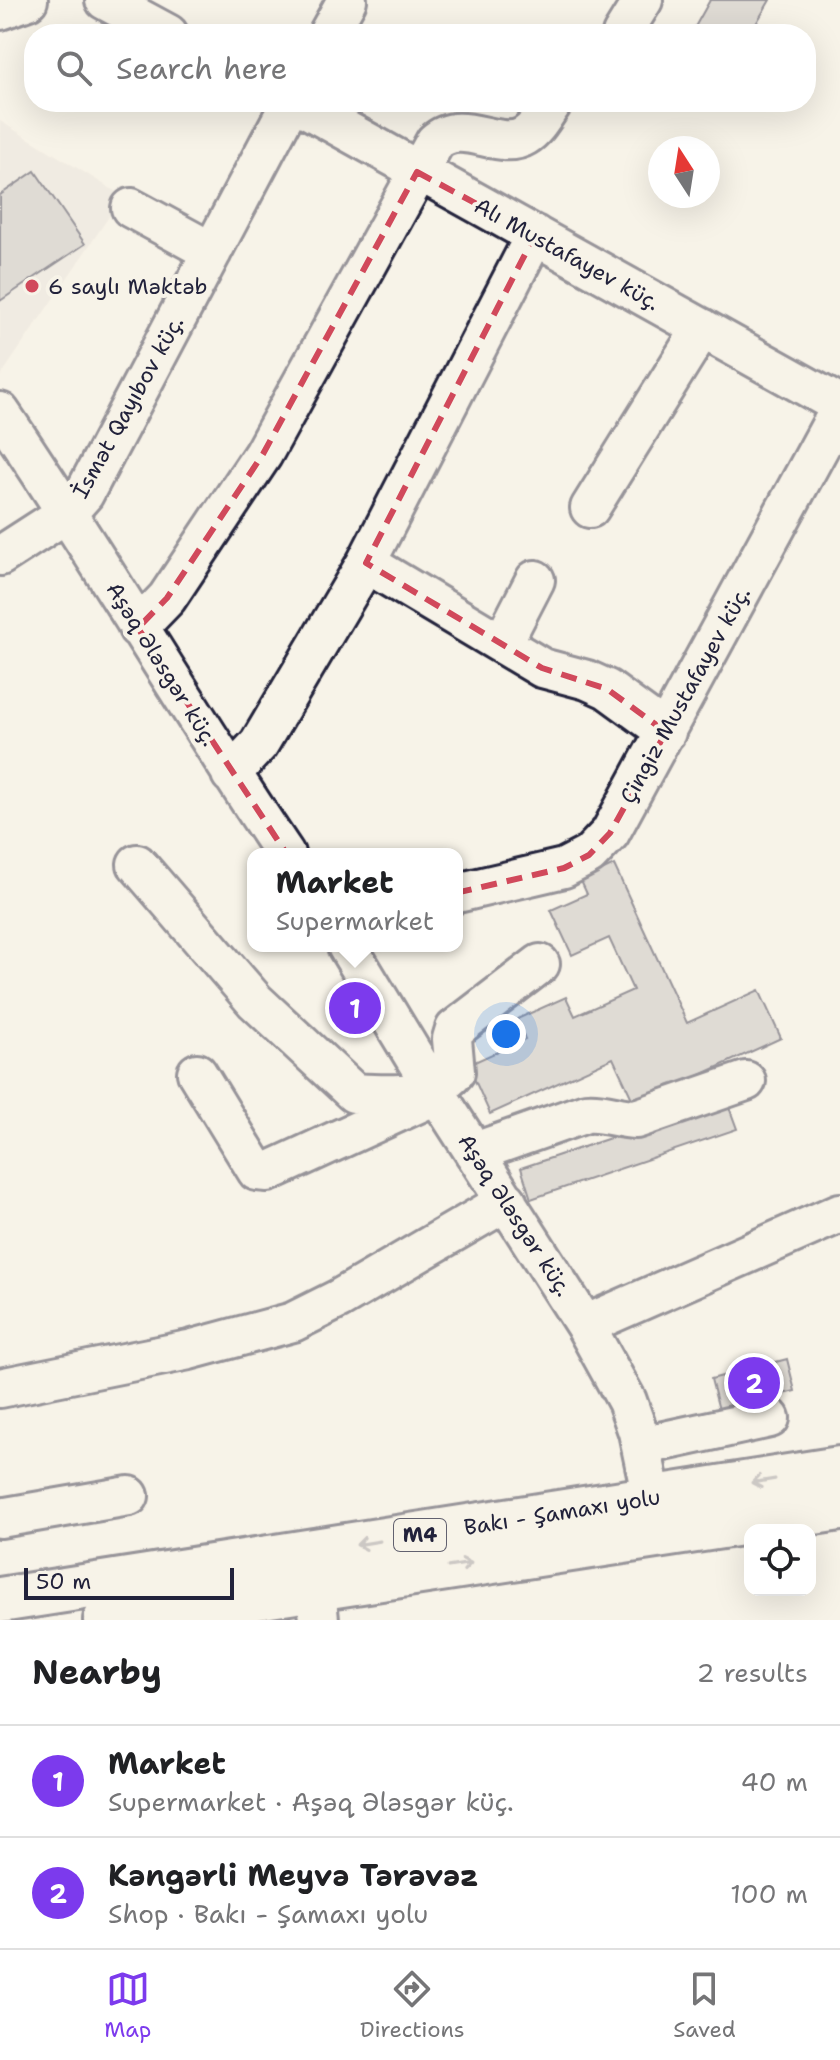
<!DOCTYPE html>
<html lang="en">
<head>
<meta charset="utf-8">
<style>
	body { margin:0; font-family:"Shantell Sans",sans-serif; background:#f6f6f6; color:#202124 }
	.controls { position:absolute; right:24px; bottom:24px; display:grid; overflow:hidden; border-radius:16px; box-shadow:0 8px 32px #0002 }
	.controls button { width:72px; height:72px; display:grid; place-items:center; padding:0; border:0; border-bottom:2px solid #e0e0e0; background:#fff; color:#202124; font:40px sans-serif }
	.compass { position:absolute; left:648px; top:136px; width:72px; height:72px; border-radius:50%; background:#fff; box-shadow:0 8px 32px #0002; rotate:348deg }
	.scale { position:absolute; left:24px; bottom:20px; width:210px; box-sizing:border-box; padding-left:8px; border:4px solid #22223b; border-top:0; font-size:22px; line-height:28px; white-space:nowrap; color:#22223b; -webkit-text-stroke:6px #f7f3e8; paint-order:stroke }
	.you { position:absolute; left:506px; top:1034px; width:28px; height:28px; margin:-20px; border:6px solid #fff; border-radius:50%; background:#1a73e8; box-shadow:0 0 0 12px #1a73e833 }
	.badge { display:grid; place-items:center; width:52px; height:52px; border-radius:50%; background:#7c3aed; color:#fff; font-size:26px; font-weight:700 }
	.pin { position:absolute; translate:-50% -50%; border:4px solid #fff; box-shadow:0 2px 8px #0006 }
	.popup { position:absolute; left:247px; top:848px; width:216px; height:104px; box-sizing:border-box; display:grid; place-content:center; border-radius:16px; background:#fff; filter:drop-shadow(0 2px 6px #0005); font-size:26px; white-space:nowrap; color:#757577 }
	.popup b { font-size:30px; color:#202124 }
	.popup::after { content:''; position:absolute; left:50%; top:100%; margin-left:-16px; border:16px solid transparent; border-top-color:#fff }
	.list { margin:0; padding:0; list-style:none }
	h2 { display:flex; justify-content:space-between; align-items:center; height:104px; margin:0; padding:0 32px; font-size:34px }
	h2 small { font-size:26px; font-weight:400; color:#757577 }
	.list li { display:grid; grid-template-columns:52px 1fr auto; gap:24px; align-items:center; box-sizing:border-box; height:112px; padding:0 32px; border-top:2px solid #e0e0e0 }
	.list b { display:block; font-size:30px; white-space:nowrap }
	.list p { margin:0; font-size:26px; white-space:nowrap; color:#757577 }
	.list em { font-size:26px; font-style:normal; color:#757577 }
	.icon { flex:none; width:44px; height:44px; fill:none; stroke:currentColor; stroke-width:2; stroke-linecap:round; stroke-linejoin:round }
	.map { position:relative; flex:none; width:840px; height:1620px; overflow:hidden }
	.search { position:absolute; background:#fff; box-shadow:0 8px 32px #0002; left:24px; right:24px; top:24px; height:88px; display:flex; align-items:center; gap:20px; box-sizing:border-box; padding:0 28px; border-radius:32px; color:#757577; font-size:30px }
	.sheet { height:328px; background:#fff }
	nav { display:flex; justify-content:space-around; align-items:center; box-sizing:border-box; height:112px; border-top:2px solid #e0e0e0; background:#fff; font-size:22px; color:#757577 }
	nav a { display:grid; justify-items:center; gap:4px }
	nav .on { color:#7c3aed }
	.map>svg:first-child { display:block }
</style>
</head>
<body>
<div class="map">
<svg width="840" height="1620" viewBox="0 0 840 1620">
	<rect width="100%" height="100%" fill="#f7f3e8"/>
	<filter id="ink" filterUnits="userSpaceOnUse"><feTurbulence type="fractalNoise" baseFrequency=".0125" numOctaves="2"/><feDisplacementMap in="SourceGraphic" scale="16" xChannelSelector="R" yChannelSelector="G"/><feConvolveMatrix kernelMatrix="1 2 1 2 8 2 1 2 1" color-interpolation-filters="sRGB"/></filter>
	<g filter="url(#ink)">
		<path fill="#e7e3db" d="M0,121L123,196L0,377Z"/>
		<path fill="#c2bfbd" stroke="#22223b" stroke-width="2" d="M710,0H770L750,34H691Z
			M35,171L85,244L0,301V195Z
			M614,865L687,1023L759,990L781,1038L635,1105L613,1058L490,1114L468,1065L525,1039L517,1019L566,997L575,1016L633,990L609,938L572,955L551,910L587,894L581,881Z
			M726,1099L737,1129L531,1199L521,1168Z
			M787,1359L795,1391L719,1410L711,1379Z"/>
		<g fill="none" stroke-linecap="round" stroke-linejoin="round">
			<defs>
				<path id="minor" d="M105,0L168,34
					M0,10L28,0
					M328,34L347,0
					M622,34L643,0
					M295,102L840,405
					M131,208L212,252
					M0,412C99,557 187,709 285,854
					M590,508L702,328
					M0,556L68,512L84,494L291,102
					M366,563L542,668L587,680L607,689L666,732
					M138,628L167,598L263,454L435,142C462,117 499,152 525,136C537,129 545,113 553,102
					M502,644L535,580
					M231,774L259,744L366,563L535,235
					M137,864L255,1001L354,1093C386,1095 433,1099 455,1072L452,1039L455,1029L540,964
					M457,893L564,868L589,855L610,833L840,409
					M347,946L433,1088L585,1325L627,1401L638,1432L652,1498
					M197,1073L257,1171L268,1172L427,1099
					M475,1152L586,1113C604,1111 618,1119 636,1119L746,1081
					M585,1325L840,1213
					M0,1388L189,1350L293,1322L339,1299L507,1201
					M641,1446L770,1418
					M0,1518L129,1496
					M316,1588L319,1620"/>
				<path id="highway" d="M0,1600L840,1469
					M106,1620L840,1508"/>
			</defs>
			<use href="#minor" stroke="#22223b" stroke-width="44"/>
			<use href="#highway" stroke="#22223b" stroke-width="50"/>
			<use href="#minor" stroke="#f7f3e8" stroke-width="38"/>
			<use href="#highway" stroke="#f7f3e8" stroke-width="44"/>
		</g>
		<defs><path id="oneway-shaft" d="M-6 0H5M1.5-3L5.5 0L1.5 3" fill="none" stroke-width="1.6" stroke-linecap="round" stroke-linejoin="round" transform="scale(2)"/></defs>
		<g stroke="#97959a">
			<use href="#oneway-shaft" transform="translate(763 1481) rotate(171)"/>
			<use href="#oneway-shaft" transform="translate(368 1543) rotate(171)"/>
			<use href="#oneway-shaft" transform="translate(460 1565) rotate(-9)"/>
		</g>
	</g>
	<path d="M0 0H840V1620H0ZM417,172L535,235L366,563L542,668L607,689L666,732L610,833L589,855L564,868L412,903L344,941L138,628L167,598L263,454Z" fill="#f7f3e8" fill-opacity=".55" fill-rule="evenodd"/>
	<path fill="none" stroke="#d1495b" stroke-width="6" stroke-dasharray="16 10" stroke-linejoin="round" d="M417,172L535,235L366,563L542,668L607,689L666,732L610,833L589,855L564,868L412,903L344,941L138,628L167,598L263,454Z"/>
	<circle fill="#d1495b" stroke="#f7f3e8" stroke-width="3" cx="32" cy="286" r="8"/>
	<g text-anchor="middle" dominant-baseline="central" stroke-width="8" stroke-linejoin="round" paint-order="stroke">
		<rect fill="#f7f3e8" stroke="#62616f" stroke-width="2" x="394" y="1519" width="52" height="32" rx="6"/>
		<g font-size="20" font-weight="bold" fill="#22223b">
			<text x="420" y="1535">M4</text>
		</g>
		<g font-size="22" fill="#22223b" stroke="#f7f3e8">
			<text transform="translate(567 254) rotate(29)">Alı Mustafayev küç.</text>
			<text transform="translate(128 407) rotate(-61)">İsmət Qayıbov küç.</text>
			<text transform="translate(162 664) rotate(58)">Aşəq Ələsgər küç.</text>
			<text transform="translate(685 695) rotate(-61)">Çingiz Mustafayev küç.</text>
			<text transform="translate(515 1215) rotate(57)">Aşəq Ələsgər küç.</text>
			<text transform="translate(562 1512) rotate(-9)">Bakı - Şamaxı yolu</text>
		</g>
		<g font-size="22" fill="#22223b" stroke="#f7f3e8" text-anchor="start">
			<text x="48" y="286">6 saylı Məktəb</text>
		</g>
	</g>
</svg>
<div class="controls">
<button><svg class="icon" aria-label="locate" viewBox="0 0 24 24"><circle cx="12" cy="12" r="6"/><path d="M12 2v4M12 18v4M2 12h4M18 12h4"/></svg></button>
</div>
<svg class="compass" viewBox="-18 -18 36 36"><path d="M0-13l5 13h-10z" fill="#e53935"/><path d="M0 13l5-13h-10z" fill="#757577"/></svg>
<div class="scale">50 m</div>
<div class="you"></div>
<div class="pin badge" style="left:355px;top:1008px">1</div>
<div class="popup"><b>Market</b>Supermarket</div>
<div class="pin badge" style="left:754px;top:1383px">2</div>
<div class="search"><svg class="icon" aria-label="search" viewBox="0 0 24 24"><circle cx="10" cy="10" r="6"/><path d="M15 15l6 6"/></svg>Search here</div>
</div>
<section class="sheet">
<h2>Nearby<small>2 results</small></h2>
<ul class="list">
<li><span class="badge">1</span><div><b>Market</b><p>Supermarket · Aşəq Ələsgər küç.</p></div><em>40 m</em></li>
<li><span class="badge">2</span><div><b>Kəngərli Meyvə Tərəvəz</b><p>Shop · Bakı - Şamaxı yolu</p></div><em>100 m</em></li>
</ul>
</section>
<nav>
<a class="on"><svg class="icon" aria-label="map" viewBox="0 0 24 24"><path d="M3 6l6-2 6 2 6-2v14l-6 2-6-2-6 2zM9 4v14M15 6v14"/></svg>Map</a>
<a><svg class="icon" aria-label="directions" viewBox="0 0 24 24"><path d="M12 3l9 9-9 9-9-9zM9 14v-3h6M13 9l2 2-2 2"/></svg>Directions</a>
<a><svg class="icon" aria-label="saved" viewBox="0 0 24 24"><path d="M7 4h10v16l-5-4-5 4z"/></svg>Saved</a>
</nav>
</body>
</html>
